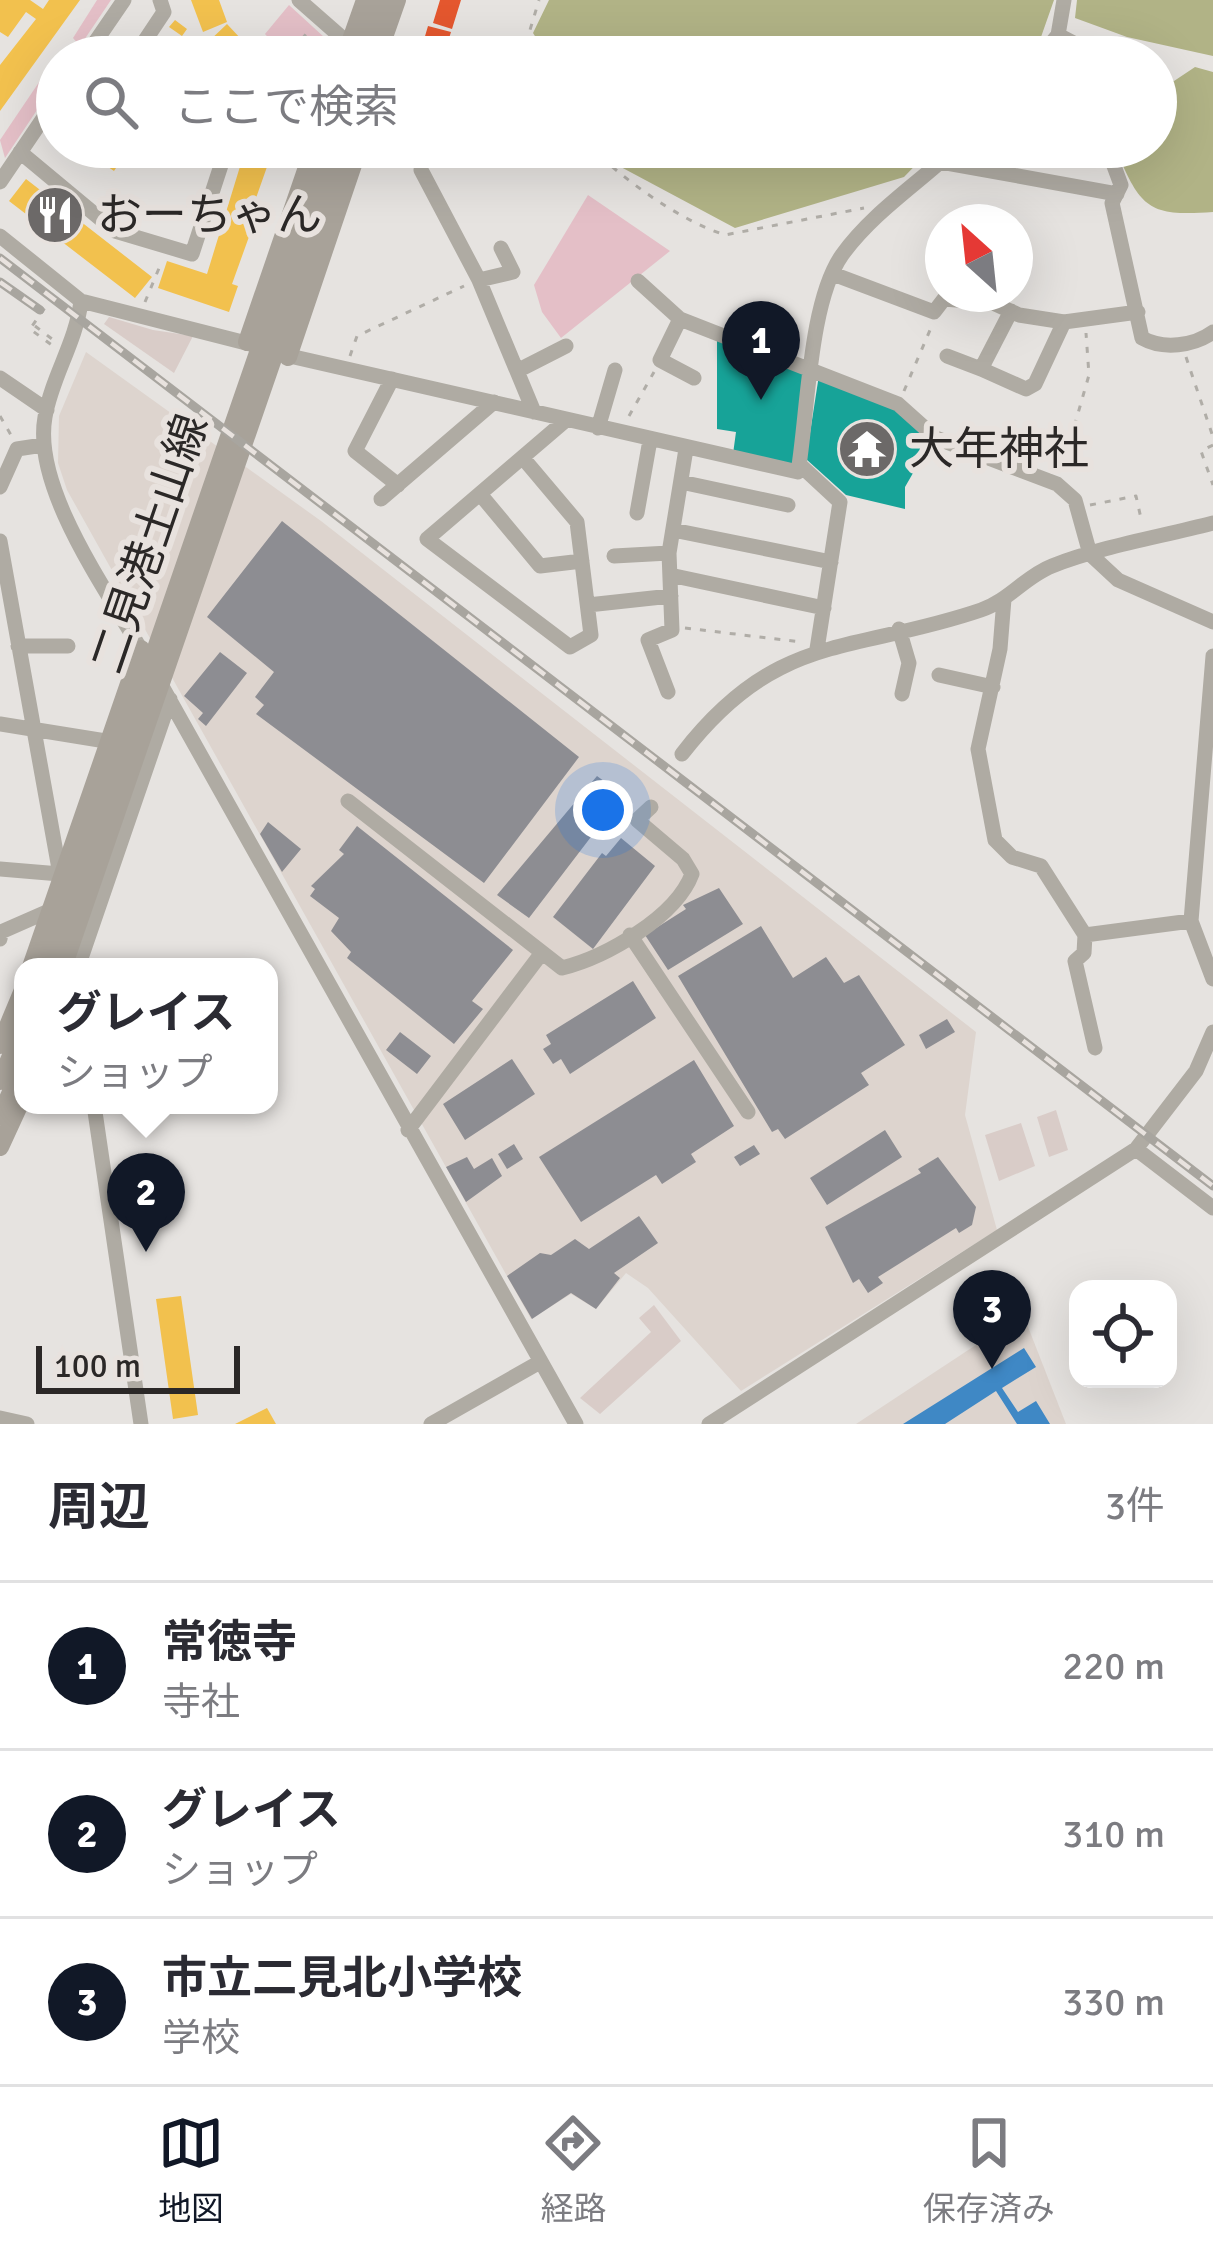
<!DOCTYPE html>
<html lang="ja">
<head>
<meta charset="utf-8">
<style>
	body { margin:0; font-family:Signika,"Noto Sans JP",sans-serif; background:#f2f2f3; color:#2b2b33 }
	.controls { position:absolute; right:36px; bottom:36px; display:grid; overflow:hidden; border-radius:24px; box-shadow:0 12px 48px #0002 }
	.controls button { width:108px; height:108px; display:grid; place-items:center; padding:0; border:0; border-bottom:3px solid #e1e1e2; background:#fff; color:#2b2b33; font:60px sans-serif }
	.compass { position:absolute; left:925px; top:204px; width:108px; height:108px; border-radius:50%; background:#fff; box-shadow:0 12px 48px #0002; rotate:333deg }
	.scale { position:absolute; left:36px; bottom:30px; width:204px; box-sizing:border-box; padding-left:12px; border:6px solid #2b2827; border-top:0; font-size:33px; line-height:42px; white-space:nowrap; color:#2b2827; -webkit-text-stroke:9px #e8e2de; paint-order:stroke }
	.you { position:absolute; left:603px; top:810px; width:42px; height:42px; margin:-30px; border:9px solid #fff; border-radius:50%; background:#1a73e8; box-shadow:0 0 0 18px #1a73e833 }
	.badge { display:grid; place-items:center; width:78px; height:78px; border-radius:50%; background:#111827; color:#fff; font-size:39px; font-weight:700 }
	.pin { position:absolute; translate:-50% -99px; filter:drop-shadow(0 3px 6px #0008) }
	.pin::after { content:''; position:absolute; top:63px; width:42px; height:36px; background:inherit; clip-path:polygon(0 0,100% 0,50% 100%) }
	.popup { position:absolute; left:14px; top:958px; width:264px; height:156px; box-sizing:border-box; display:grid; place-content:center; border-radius:24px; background:#fff; filter:drop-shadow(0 3px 9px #0005); font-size:39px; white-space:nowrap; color:#7c7c81 }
	.popup b { font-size:45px; color:#2b2b33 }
	.popup::after { content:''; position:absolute; left:50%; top:100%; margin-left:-24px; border:24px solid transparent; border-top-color:#fff }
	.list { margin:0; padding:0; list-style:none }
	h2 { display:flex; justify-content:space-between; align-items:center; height:156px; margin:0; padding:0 48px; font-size:51px }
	h2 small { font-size:39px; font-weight:400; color:#7c7c81 }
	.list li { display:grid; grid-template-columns:78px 1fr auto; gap:36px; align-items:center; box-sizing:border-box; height:168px; padding:0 48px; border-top:3px solid #e1e1e2 }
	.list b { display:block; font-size:45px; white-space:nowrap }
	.list p { margin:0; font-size:39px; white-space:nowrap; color:#7c7c81 }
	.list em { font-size:39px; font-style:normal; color:#7c7c81 }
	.icon { flex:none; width:66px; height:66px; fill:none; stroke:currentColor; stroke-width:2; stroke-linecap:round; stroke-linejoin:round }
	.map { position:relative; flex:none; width:1213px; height:1424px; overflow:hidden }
	.search { position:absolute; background:#fff; box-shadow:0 12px 48px #0002; left:36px; right:36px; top:36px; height:132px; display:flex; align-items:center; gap:30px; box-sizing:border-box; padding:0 42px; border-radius:66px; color:#7c7c81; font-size:45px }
	.sheet { height:660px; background:#fff }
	nav { display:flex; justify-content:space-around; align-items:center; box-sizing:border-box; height:168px; border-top:3px solid #e1e1e2; background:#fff; font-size:33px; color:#7c7c81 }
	nav a { display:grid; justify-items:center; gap:6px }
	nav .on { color:#111827 }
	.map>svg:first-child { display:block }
</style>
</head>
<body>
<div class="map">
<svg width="1213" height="1424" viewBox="0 0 1213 1424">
	<rect width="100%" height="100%" fill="#e6e3e0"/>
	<path fill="#ddd4ce" d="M86,352L321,521L976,1032L965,1115L997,1230L741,1391L648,1288L626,1273L596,1309L571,1294L531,1319L67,490L58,463L59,416Z
		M1023,1314L1066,1424H856Z"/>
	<path fill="#e4bfc7" d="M97,0H111L80,46L73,38Z
		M289,5L336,48L333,57H286L265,34Z
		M54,60L57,80L5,158L0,140Z
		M588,195L670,251L561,338L542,312L534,285Z"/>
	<path fill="#b1b386" d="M549,0H1054L1041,37L1021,57H548L533,33Z
		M1077,0H1213V56L1127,37L1075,18Z
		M1195,67L1213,72V212C1147,217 1140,207 1115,147H1156V75L1174,81Z
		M604,147H933L904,177L735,228L619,166Z"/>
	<path fill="#f2c14e" d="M0,0H30L43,9L49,0H80L0,111V65L36,19L26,12L8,37L0,32Z
		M191,0H219L227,22L203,32Z
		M175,20L187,29L182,36L169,27Z
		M227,24L242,40L258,57H220L214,51L207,43Z
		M171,41L195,57H160Z
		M99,147H130L114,171L92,156Z
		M246,147H274L249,218L255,220L232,284L238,286L229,312L158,288L167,261L207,274Z
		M26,179L152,277L135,298L9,201Z
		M181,1296L198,1415L173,1419L156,1299Z
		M267,1408L276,1424H235Z"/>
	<path fill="#e4572e" d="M440,0H461L452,29L433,23Z
		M428,26L451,32L446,48L423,43Z"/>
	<path fill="#3f88c5" d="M1024,1348L1036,1367L1002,1388L1018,1412L1036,1401L1050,1424H1017L996,1391L945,1424H903Z"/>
	<path fill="#17a398" d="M717,337L809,370L795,465L733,454L736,432L717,429Z
		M819,375L894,407L932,440L905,487V509L846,495L806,459Z"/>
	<path fill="#8d8d92" d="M282,521L579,757L484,883L256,714L264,705L255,697L274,672L207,617Z
		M220,652L247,673L206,726L198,719L203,713L184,696Z
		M597,776L623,795L529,918L497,895Z
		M268,822L301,849L282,872L260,834Z
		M357,826L513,950L472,1001L483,1009L454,1044L347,958L351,952L331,931L339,918L310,896L315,889L311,886L344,854L339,850Z
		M621,838L655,866L593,949L553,917L602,853L606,856Z
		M719,888L743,924L668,970L645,935L686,909L683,905Z
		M761,926L793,978L826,957L844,983L859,975L905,1045L861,1073L869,1085L785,1139L778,1129L772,1132L678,976Z
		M633,981L656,1018L570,1074L561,1059L553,1064L543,1049L551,1044L546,1035Z
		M947,1019L955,1032L926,1049L919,1035Z
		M400,1032L431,1056L417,1074L386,1050Z
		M512,1059L535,1094L465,1140L443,1104Z
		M694,1060L734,1126L691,1154L696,1162L662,1184L656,1175L581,1222L539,1157Z
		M885,1130L902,1157L827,1205L810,1178Z
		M514,1144L523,1159L507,1169L498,1154Z
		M754,1145L760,1154L740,1166L734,1157Z
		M467,1157L474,1169L492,1158L502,1176L466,1202L446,1167Z
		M938,1157L976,1207L972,1225L959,1233L956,1228L878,1277L883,1283L868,1293L859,1279L853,1283L825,1227L921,1173L918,1169Z
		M639,1216L658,1243L614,1273L620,1278L596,1309L571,1293L532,1319L507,1276L540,1253L551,1255L575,1239L589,1249Z"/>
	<path fill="#d9ccc8" d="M109,317L153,330L193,336L174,373L104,324Z
		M1056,1110L1068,1150L1049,1157L1037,1117Z
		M1021,1123L1035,1166L999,1181L985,1135Z
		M654,1305L681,1341L600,1414L580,1398L651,1332L639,1318Z"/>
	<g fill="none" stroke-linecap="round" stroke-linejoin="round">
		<path stroke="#b0ada7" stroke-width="3" stroke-dasharray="6 9" stroke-linecap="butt" d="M302,39L310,29
			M536,57L527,40L539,0
			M410,147L415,157
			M590,147C626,181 677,219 725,235L864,208
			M53,296L30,329L53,346
			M145,302L162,261
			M35,326L56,342
			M350,356L357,336L464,286
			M1186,357L1213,437
			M904,391L933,323
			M0,416L11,435
			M629,416L654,372
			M1213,445L1201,451L1213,485
			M1062,469L1089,375L1086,333
			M1090,505L1136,496L1142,523
			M685,628L801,642"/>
		<path stroke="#afaba3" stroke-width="15" d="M299,0L349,44
			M1058,35L1100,57
			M85,57L124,0
			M134,57L164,12L160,0
			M1040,57L1058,35L1064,0
			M1107,147L1121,185L1112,203L1142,338C1163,350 1194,346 1213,332
			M20,152L115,231L192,254L227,147
			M941,162L1117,194
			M421,170L479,280
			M0,182L57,98
			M0,236L81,301C76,343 52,376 45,417C32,489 109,593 144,655
			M501,248L513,272L479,280L534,412
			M833,274L934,312L944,299L993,303L1019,315L1064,322L1138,312
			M638,281L680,319L898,404L936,438L1057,484L1075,500L1090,554L1118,580L1213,622
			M81,301L258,346
			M1011,311L981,369L1026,389L1035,384L1064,322
			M680,319L660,360L694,378
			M281,354L798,472C808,412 809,302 842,255C873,212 919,183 957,147
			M947,356L981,369
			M517,371L566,346
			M0,378L47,410
			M392,379L355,451L398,485
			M598,428L615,370
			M523,458L577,522L591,635L570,647L427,539L566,420
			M799,464L840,502L817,649
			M681,482L788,505
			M0,487L17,449L43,445
			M480,494L540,566L582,561
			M381,499L494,402
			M637,513L650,440
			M673,530L831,562
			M0,541L61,880
			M614,556L669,553
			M670,575L824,608
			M1004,599L1000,649L978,749L995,840L1012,857L1041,866L1085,935
			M588,605L671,596
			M899,629L909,663L902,694
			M18,646H68
			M1213,656L1191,921L1213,979
			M939,675L993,687
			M159,681L576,1424
			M668,692L648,640L672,630L669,553L686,449
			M0,724L118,743
			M682,754C777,631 852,654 981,610C1008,601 1026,576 1052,566C1103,546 1160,537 1213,523
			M348,801L562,968C606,957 676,917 692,874L683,859L637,820L651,807
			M0,869L60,874
			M630,935L748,1112
			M0,939L1,932L51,910
			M78,967L170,699
			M1095,1048L1075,961L1084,953L1085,935L1191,921
			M94,1105L141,1424
			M408,1130L541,954
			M1136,1149L1213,1208
			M0,1418L27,1424
			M431,1424L540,1362
			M709,1424L1136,1149L1196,1071L1213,1032"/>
		<path stroke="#a8a299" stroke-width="18" d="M345,57L365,0
			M360,57L379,0
			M377,57L397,0
			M247,342L314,147
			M288,357L359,147
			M31,967L141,649
			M46,967L329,147
			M63,967L346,147
			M0,1045L23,990
			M0,1081L23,1028
			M0,1116L23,1066
			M0,1147L23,1097"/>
		<defs>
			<path id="rail" d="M0,258L1213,1186
				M0,282L40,310"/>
		</defs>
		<use href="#rail" stroke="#a8a59f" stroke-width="9"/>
		<use href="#rail" stroke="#e8e2de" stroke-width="4.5" stroke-dasharray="14" stroke-linecap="butt"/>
	</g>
	<defs>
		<symbol id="restaurant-disc" viewBox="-11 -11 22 22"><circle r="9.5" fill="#6c6968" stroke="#e8e2de"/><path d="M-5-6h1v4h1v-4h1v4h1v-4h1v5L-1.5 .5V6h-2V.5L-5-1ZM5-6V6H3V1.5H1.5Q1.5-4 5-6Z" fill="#fff"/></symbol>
		<symbol id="temple-disc" viewBox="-11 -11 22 22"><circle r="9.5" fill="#6c6968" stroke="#e8e2de"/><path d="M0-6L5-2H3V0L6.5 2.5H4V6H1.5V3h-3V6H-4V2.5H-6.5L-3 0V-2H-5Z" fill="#fff"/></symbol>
	</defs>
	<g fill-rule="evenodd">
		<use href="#restaurant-disc" x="22" y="182" width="66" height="66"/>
		<use href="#temple-disc" x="834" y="416" width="66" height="66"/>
	</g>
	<g text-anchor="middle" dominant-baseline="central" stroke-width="12" stroke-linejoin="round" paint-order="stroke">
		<g font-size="45" fill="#2b2827" stroke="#e8e2de" text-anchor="start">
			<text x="97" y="215">おーちゃん</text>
			<text x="909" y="449">大年神社</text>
		</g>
		<g font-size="45" fill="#2b2827" stroke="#e8e2de">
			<text transform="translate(150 544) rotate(-71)">二見港土山線</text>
		</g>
	</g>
</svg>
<div class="controls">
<button><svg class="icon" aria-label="locate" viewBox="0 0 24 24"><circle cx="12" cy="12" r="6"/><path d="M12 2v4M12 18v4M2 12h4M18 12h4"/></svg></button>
</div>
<svg class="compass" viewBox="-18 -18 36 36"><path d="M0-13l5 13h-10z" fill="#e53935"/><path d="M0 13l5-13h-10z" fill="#7c7c81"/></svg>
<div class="scale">100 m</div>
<div class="you"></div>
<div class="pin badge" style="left:761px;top:400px">1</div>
<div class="pin badge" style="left:146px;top:1252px">2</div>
<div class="popup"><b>グレイス</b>ショップ</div>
<div class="pin badge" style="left:992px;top:1369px">3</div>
<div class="search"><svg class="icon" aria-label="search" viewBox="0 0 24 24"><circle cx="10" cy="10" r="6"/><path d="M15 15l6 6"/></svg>ここで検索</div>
</div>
<section class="sheet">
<h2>周辺<small>3件</small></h2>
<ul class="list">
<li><span class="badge">1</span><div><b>常徳寺</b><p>寺社</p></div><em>220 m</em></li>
<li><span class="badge">2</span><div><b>グレイス</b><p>ショップ</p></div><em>310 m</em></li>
<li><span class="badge">3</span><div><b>市立二見北小学校</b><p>学校</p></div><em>330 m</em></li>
</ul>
</section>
<nav>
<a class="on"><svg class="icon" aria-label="map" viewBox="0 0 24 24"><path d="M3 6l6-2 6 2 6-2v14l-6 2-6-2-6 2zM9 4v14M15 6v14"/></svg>地図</a>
<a><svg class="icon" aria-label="directions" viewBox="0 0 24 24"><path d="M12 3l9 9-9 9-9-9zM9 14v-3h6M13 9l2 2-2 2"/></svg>経路</a>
<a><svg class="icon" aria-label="saved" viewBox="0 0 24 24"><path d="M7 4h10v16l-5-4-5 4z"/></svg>保存済み</a>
</nav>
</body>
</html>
